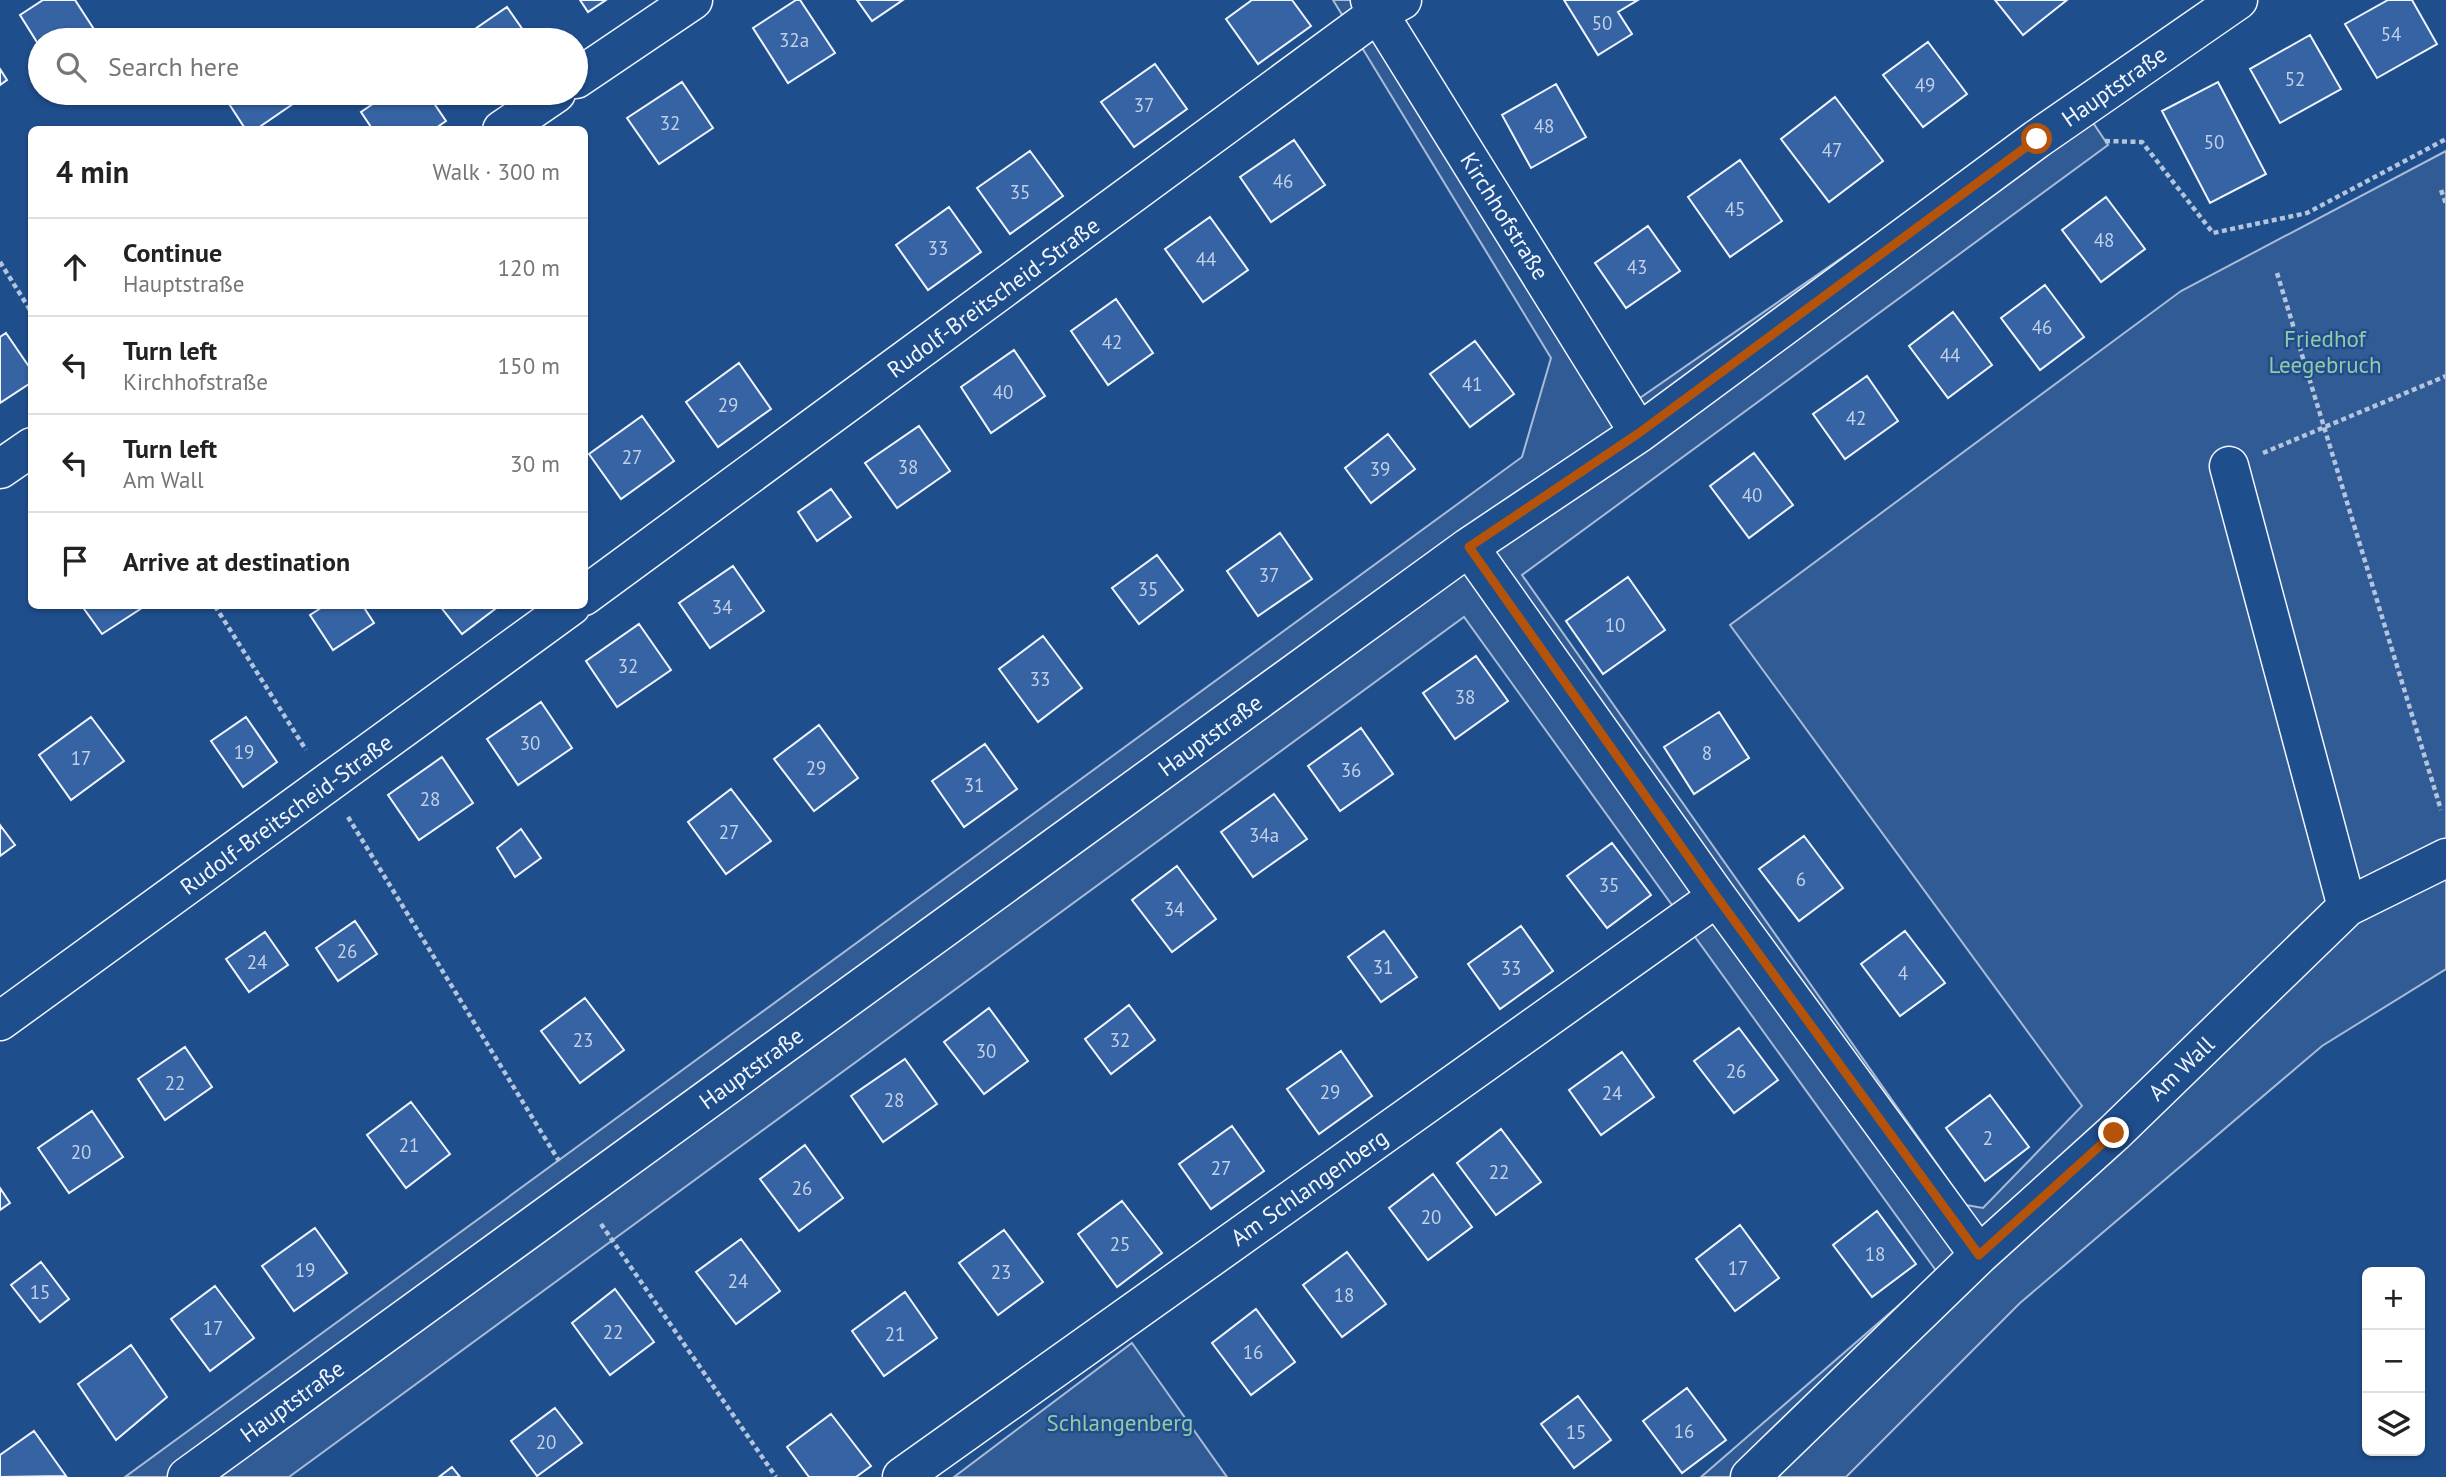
<!DOCTYPE html>
<html lang="en">
<head>
<meta charset="utf-8">
<style>
	body { margin:0; font-family:"PT Sans",sans-serif; background:#f6f6f6; color:#222 }
	.controls { position:absolute; right:21px; bottom:21px; display:grid; overflow:hidden; border-radius:10px; box-shadow:0 2px 5px #0004 }
	.controls button { width:63px; height:63px; display:grid; place-items:center; padding:0; border:0; border-bottom:2px solid #e0e0e0; background:#fff; color:#222; font:35px sans-serif }
	.stop { position:absolute; width:21px; height:21px; margin:-16px; border:5px solid #b45309; border-radius:50%; background:#fff }
	.stop.end { background:#b45309; border-color:#fff; box-shadow:0 2px 7px #0008 }
	.list { margin:0; padding:0; list-style:none }
	h2 { display:flex; justify-content:space-between; align-items:center; height:91px; margin:0; padding:0 28px; font-size:30px }
	h2 small { font-size:23px; font-weight:400; color:#767676 }
	.list li { display:grid; grid-template-columns:46px 1fr auto; gap:21px; align-items:center; box-sizing:border-box; height:98px; padding:0 28px; border-top:2px solid #e0e0e0 }
	.list b { display:block; font-size:26px; white-space:nowrap }
	.list p { margin:0; font-size:23px; white-space:nowrap; color:#767676 }
	.list em { font-size:23px; font-style:normal; color:#767676 }
	.icon { flex:none; width:38px; height:38px; fill:none; stroke:currentColor; stroke-width:2; stroke-linecap:round; stroke-linejoin:round }
	.map { position:relative; flex:none; width:2446px; height:1477px; overflow:hidden }
	.search { position:absolute; background:#fff; box-shadow:0 2px 5px #0004; left:28px; top:28px; width:560px; height:77px; display:flex; align-items:center; gap:18px; box-sizing:border-box; padding:0 24px; border-radius:38px; color:#767676; font-size:26px }
	.panel { position:absolute; background:#fff; box-shadow:0 2px 5px #0004; left:28px; top:126px; width:560px; height:483px; border-radius:10px }
	.map>svg:first-child { display:block }
</style>
</head>
<body>
<div class="map">
<svg width="2446" height="1477" viewBox="0 0 2446 1477">
	<rect width="100%" height="100%" fill="#1f4e8c"/>
	<path fill="#305b95" stroke="#a8bbd7" stroke-width="2" d="M1333,0H1385L1634,402L2075,96L2108,145L1522,575L1966,1205L1983,1208L2082,1106L1730,625L2181,291L2446,151V969L2322,1046L2020,1303L1846,1477H1701L1937,1272L1464,617L289,1477H125L1522,457L1551,358Z
		M1132,1343L1227,1477H954Z"/>
	<path fill="#3563a3" stroke="#f2f6ff" stroke-width="2" d="M43,0H75L101,40H40V47L20,15Z
		M580,0H606L588,12Z
		M796,0H800L835,53L788,83L753,28Z
		M857,0H903L872,21Z
		M1252,0H1292L1311,26L1258,64L1226,19Z
		M1564,0H1638L1618,12L1632,34L1598,55Z
		M1995,0H2067L2023,35Z
		M2388,0H2412L2437,44L2377,78L2345,24Z
		M507,7L530,40H459Z
		M2310,35L2341,89L2280,123L2250,69Z
		M1928,42L1967,94L1923,127L1883,75Z
		M1155,64L1187,109L1134,147L1101,102Z
		M0,69L7,80L0,85Z
		M682,82L713,128L659,164L627,118Z
		M2218,82L2266,174L2210,203L2162,111Z
		M1556,84L1586,137L1531,168L1502,115Z
		M222,93H300L303,97L255,130H246Z
		M389,93H427L446,121L433,130H373L361,112Z
		M1835,97L1883,161L1829,202L1781,139Z
		M1294,140L1325,185L1271,222L1240,177Z
		M1030,151L1063,196L1010,234L977,188Z
		M1740,160L1782,221L1730,257L1688,197Z
		M2106,197L2145,249L2101,282L2062,230Z
		M949,207L981,252L928,290L896,245Z
		M1210,217L1248,270L1203,302L1165,249Z
		M1648,226L1680,271L1626,308L1595,263Z
		M2045,285L2084,337L2040,370L2001,318Z
		M1116,299L1153,353L1108,385L1071,331Z
		M1953,312L1992,365L1948,398L1909,346Z
		M6,333L32,371V382L0,403V337Z
		M1475,341L1514,394L1470,427L1430,374Z
		M1014,350L1045,396L991,433L961,387Z
		M739,363L771,409L718,447L686,402Z
		M1867,376L1898,421L1845,459L1813,414Z
		M642,416L674,461L621,499L589,454Z
		M919,426L950,471L897,508L865,463Z
		M1388,434L1415,469L1371,503L1345,468Z
		M1754,453L1793,505L1749,538L1710,486Z
		M831,489L851,517L817,541L798,512Z
		M1280,533L1312,579L1258,616L1227,571Z
		M1157,555L1183,590L1139,624L1112,588Z
		M733,566L764,611L710,648L679,603Z
		M1628,577L1665,630L1603,674L1566,621Z
		M82,606H145L102,634Z
		M324,606H363L374,623L333,650L310,615Z
		M440,606H499L462,634Z
		M639,624L671,670L617,707L586,661Z
		M1043,636L1082,688L1038,722L999,669Z
		M1476,656L1508,701L1455,739L1423,693Z
		M541,702L572,748L518,785L487,739Z
		M1719,712L1749,758L1694,794L1664,747Z
		M91,717L124,761L71,800L39,755Z
		M246,717L277,762L243,787L211,741Z
		M819,725L858,778L814,811L774,759Z
		M1361,728L1393,774L1340,811L1308,766Z
		M985,744L1017,789L964,827L932,781Z
		M442,757L473,803L419,840L388,795Z
		M731,789L771,841L726,874L688,822Z
		M1274,794L1307,839L1253,877L1221,832Z
		M0,825L15,845L0,856Z
		M521,829L541,858L515,877L497,848Z
		M1804,836L1843,888L1799,921L1759,869Z
		M1612,843L1651,895L1607,928L1567,876Z
		M1177,866L1216,919L1172,952L1132,900Z
		M355,921L377,954L338,981L316,948Z
		M1521,926L1553,971L1500,1009L1468,964Z
		M1384,931L1417,977L1381,1002L1348,957Z
		M1905,931L1945,983L1900,1016L1861,964Z
		M265,932L288,965L249,992L226,959Z
		M585,998L624,1050L580,1083L541,1031Z
		M1129,1005L1155,1040L1111,1074L1085,1039Z
		M989,1008L1028,1061L984,1094L944,1042Z
		M1739,1028L1778,1080L1734,1113L1694,1061Z
		M185,1047L212,1087L165,1120L138,1079Z
		M1341,1051L1372,1096L1319,1134L1287,1089Z
		M1622,1052L1654,1097L1601,1135L1569,1090Z
		M905,1059L937,1104L883,1142L851,1096Z
		M1990,1095L2029,1147L1985,1181L1946,1128Z
		M411,1102L450,1154L406,1188L367,1135Z
		M92,1111L123,1157L69,1193L38,1148Z
		M1232,1126L1264,1171L1211,1209L1179,1164Z
		M1501,1129L1541,1182L1496,1215L1457,1163Z
		M805,1145L843,1198L799,1231L760,1179Z
		M1433,1174L1472,1227L1428,1260L1389,1208Z
		M0,1188L10,1203L0,1210Z
		M1122,1201L1162,1253L1117,1287L1078,1234Z
		M1877,1211L1916,1264L1872,1297L1833,1245Z
		M1740,1225L1779,1278L1735,1311L1696,1259Z
		M315,1228L347,1273L294,1311L262,1266Z
		M1004,1230L1043,1282L998,1315L959,1263Z
		M741,1239L780,1291L736,1324L696,1272Z
		M1347,1252L1386,1304L1342,1337L1303,1285Z
		M41,1262L69,1299L40,1322L11,1285Z
		M215,1286L254,1338L210,1371L171,1319Z
		M615,1289L654,1342L610,1375L572,1323Z
		M905,1292L937,1338L884,1376L852,1331Z
		M1256,1309L1295,1362L1251,1395L1212,1343Z
		M131,1345L167,1397L116,1440L78,1384Z
		M1687,1388L1726,1440L1682,1473L1643,1421Z
		M1578,1396L1611,1440L1574,1468L1541,1424Z
		M555,1408L582,1443L537,1476L511,1441Z
		M831,1414L871,1466L856,1477H809L787,1447Z
		M34,1431L66,1476L0,1477V1455Z
		M452,1467L460,1477H439Z"/>
	<g fill="none" stroke-linecap="round" stroke-linejoin="round">
		<defs>
			<path id="minor" d="M1370,0L1639,433
				M576,79L693,0
				M502,130L556,93
				M2229,466L2347,907
				M0,469L32,447
				M1469,547L1717,897L1979,1255
				M584,596L1378,13L1402,0
				M0,1021L571,606
				M187,1477L1469,547L1639,433L2037,139L2238,0
				M902,1477L1717,897
				M1750,1477L1979,1255L2114,1133L2347,907L2446,858"/>
		</defs>
		<use href="#minor" stroke="#f2f6ff" stroke-width="41"/>
		<path stroke="#b3c4dc" stroke-width="4.5" stroke-dasharray="5 3.5" stroke-linecap="butt" d="M2105,141L2142,142L2213,233L2307,213L2446,139
			M2441,190L2446,204
			M0,262L32,313
			M2277,273L2441,810
			M2263,453L2446,376
			M215,606L306,750
			M348,817L559,1161
			M601,1224L776,1477"/>
		<use href="#minor" stroke="#1f4e8c" stroke-width="38"/>
	</g>
	<g fill="none" stroke-linecap="round" stroke-linejoin="round">
		<path stroke="#b45309" stroke-width="9" d="M2037,139L1639,433L1469,547L1717,897L1979,1255L2114,1133"/>
	</g>
	<g text-anchor="middle" dominant-baseline="central" stroke-width="5" stroke-linejoin="round" paint-order="stroke">
		<g font-size="19" fill="#c3d1e8">
			<text x="1602" y="23">50</text>
			<text x="2391" y="34">54</text>
			<text x="794" y="40">32a</text>
			<text x="2295" y="79">52</text>
			<text x="1925" y="85">49</text>
			<text x="1144" y="105">37</text>
			<text x="670" y="123">32</text>
			<text x="1544" y="126">48</text>
			<text x="2214" y="142">50</text>
			<text x="1832" y="150">47</text>
			<text x="1283" y="181">46</text>
			<text x="1020" y="192">35</text>
			<text x="1735" y="209">45</text>
			<text x="2104" y="240">48</text>
			<text x="938" y="248">33</text>
			<text x="1206" y="259">44</text>
			<text x="1637" y="267">43</text>
			<text x="2042" y="327">46</text>
			<text x="1112" y="342">42</text>
			<text x="1950" y="355">44</text>
			<text x="1472" y="384">41</text>
			<text x="1003" y="392">40</text>
			<text x="728" y="405">29</text>
			<text x="1856" y="418">42</text>
			<text x="632" y="457">27</text>
			<text x="908" y="467">38</text>
			<text x="1380" y="469">39</text>
			<text x="1752" y="495">40</text>
			<text x="1269" y="575">37</text>
			<text x="1148" y="589">35</text>
			<text x="722" y="607">34</text>
			<text x="1615" y="625">10</text>
			<text x="628" y="666">32</text>
			<text x="1040" y="679">33</text>
			<text x="1465" y="697">38</text>
			<text x="530" y="743">30</text>
			<text x="244" y="752">19</text>
			<text x="1707" y="753">8</text>
			<text x="81" y="758">17</text>
			<text x="816" y="768">29</text>
			<text x="1351" y="770">36</text>
			<text x="974" y="785">31</text>
			<text x="430" y="799">28</text>
			<text x="729" y="832">27</text>
			<text x="1264" y="835">34a</text>
			<text x="1801" y="879">6</text>
			<text x="1609" y="885">35</text>
			<text x="1174" y="909">34</text>
			<text x="347" y="951">26</text>
			<text x="257" y="962">24</text>
			<text x="1383" y="967">31</text>
			<text x="1511" y="968">33</text>
			<text x="1903" y="973">4</text>
			<text x="583" y="1040">23</text>
			<text x="1120" y="1040">32</text>
			<text x="986" y="1051">30</text>
			<text x="1736" y="1071">26</text>
			<text x="175" y="1083">22</text>
			<text x="1330" y="1092">29</text>
			<text x="1612" y="1093">24</text>
			<text x="894" y="1100">28</text>
			<text x="1988" y="1138">2</text>
			<text x="409" y="1145">21</text>
			<text x="81" y="1152">20</text>
			<text x="1221" y="1168">27</text>
			<text x="1499" y="1172">22</text>
			<text x="802" y="1188">26</text>
			<text x="1431" y="1217">20</text>
			<text x="1120" y="1244">25</text>
			<text x="1875" y="1254">18</text>
			<text x="1738" y="1268">17</text>
			<text x="305" y="1270">19</text>
			<text x="1001" y="1272">23</text>
			<text x="738" y="1281">24</text>
			<text x="40" y="1292">15</text>
			<text x="1344" y="1295">18</text>
			<text x="213" y="1328">17</text>
			<text x="613" y="1332">22</text>
			<text x="895" y="1334">21</text>
			<text x="1253" y="1352">16</text>
			<text x="1684" y="1431">16</text>
			<text x="1576" y="1432">15</text>
			<text x="546" y="1442">20</text>
		</g>
		<g font-size="23" fill="#f2f6ff" stroke="#1f4e8c">
			<text transform="translate(2114 86) rotate(-35)">Hauptstraße</text>
			<text transform="translate(1505 216) rotate(58)">Kirchhofstraße</text>
			<text transform="translate(993 297) rotate(-36)">Rudolf-Breitscheid-Straße</text>
			<text transform="translate(1210 735) rotate(-36)">Hauptstraße</text>
			<text transform="translate(286 814) rotate(-36)">Rudolf-Breitscheid-Straße</text>
			<text transform="translate(751 1068) rotate(-36)">Hauptstraße</text>
			<text transform="translate(2181 1068) rotate(-44)">Am Wall</text>
			<text transform="translate(1309 1187) rotate(-35)">Am Schlangenberg</text>
			<text transform="translate(292 1401) rotate(-36)">Hauptstraße</text>
		</g>
		<g font-size="23" fill="#97c8a6" stroke="#1f4e8c">
			<text x="2325" y="338">Friedhof<tspan x="2325" dy="26">Leegebruch</tspan></text>
			<text x="1120" y="1422">Schlangenberg</text>
		</g>
	</g>
</svg>
<div class="controls">
<button>+</button>
<button>−</button>
<button><svg class="icon" aria-label="layers" viewBox="0 0 24 24"><path d="M12 4l9 5-9 5-9-5zM3 14l9 5 9-5"/></svg></button>
</div>
<div class="stop" style="left:2037px;top:139px"></div>
<div class="stop end" style="left:2114px;top:1133px"></div>
<div class="search"><svg class="icon" aria-label="search" viewBox="0 0 24 24"><circle cx="10" cy="10" r="6"/><path d="M15 15l6 6"/></svg>Search here</div>
<section class="panel">
<h2>4 min<small>Walk · 300 m</small></h2>
<ul class="list">
<li><svg class="icon" aria-label="ahead" viewBox="0 0 24 24"><path d="M12 20V5M6 11l6-6 6 6"/></svg><div><b>Continue</b><p>Hauptstraße</p></div><em>120 m</em></li>
<li><svg class="icon" aria-label="left" viewBox="0 0 24 24"><path d="M17 20v-9H6M10 6l-5 5 5 5"/></svg><div><b>Turn left</b><p>Kirchhofstraße</p></div><em>150 m</em></li>
<li><svg class="icon" aria-label="left" viewBox="0 0 24 24"><path d="M17 20v-9H6M10 6l-5 5 5 5"/></svg><div><b>Turn left</b><p>Am Wall</p></div><em>30 m</em></li>
<li><svg class="icon" aria-label="arrive" viewBox="0 0 24 24"><path d="M6 21V4h12l-3 4 3 4H6"/></svg><div><b>Arrive at destination</b></div></li>
</ul>
</section>
</div>
</body>
</html>
